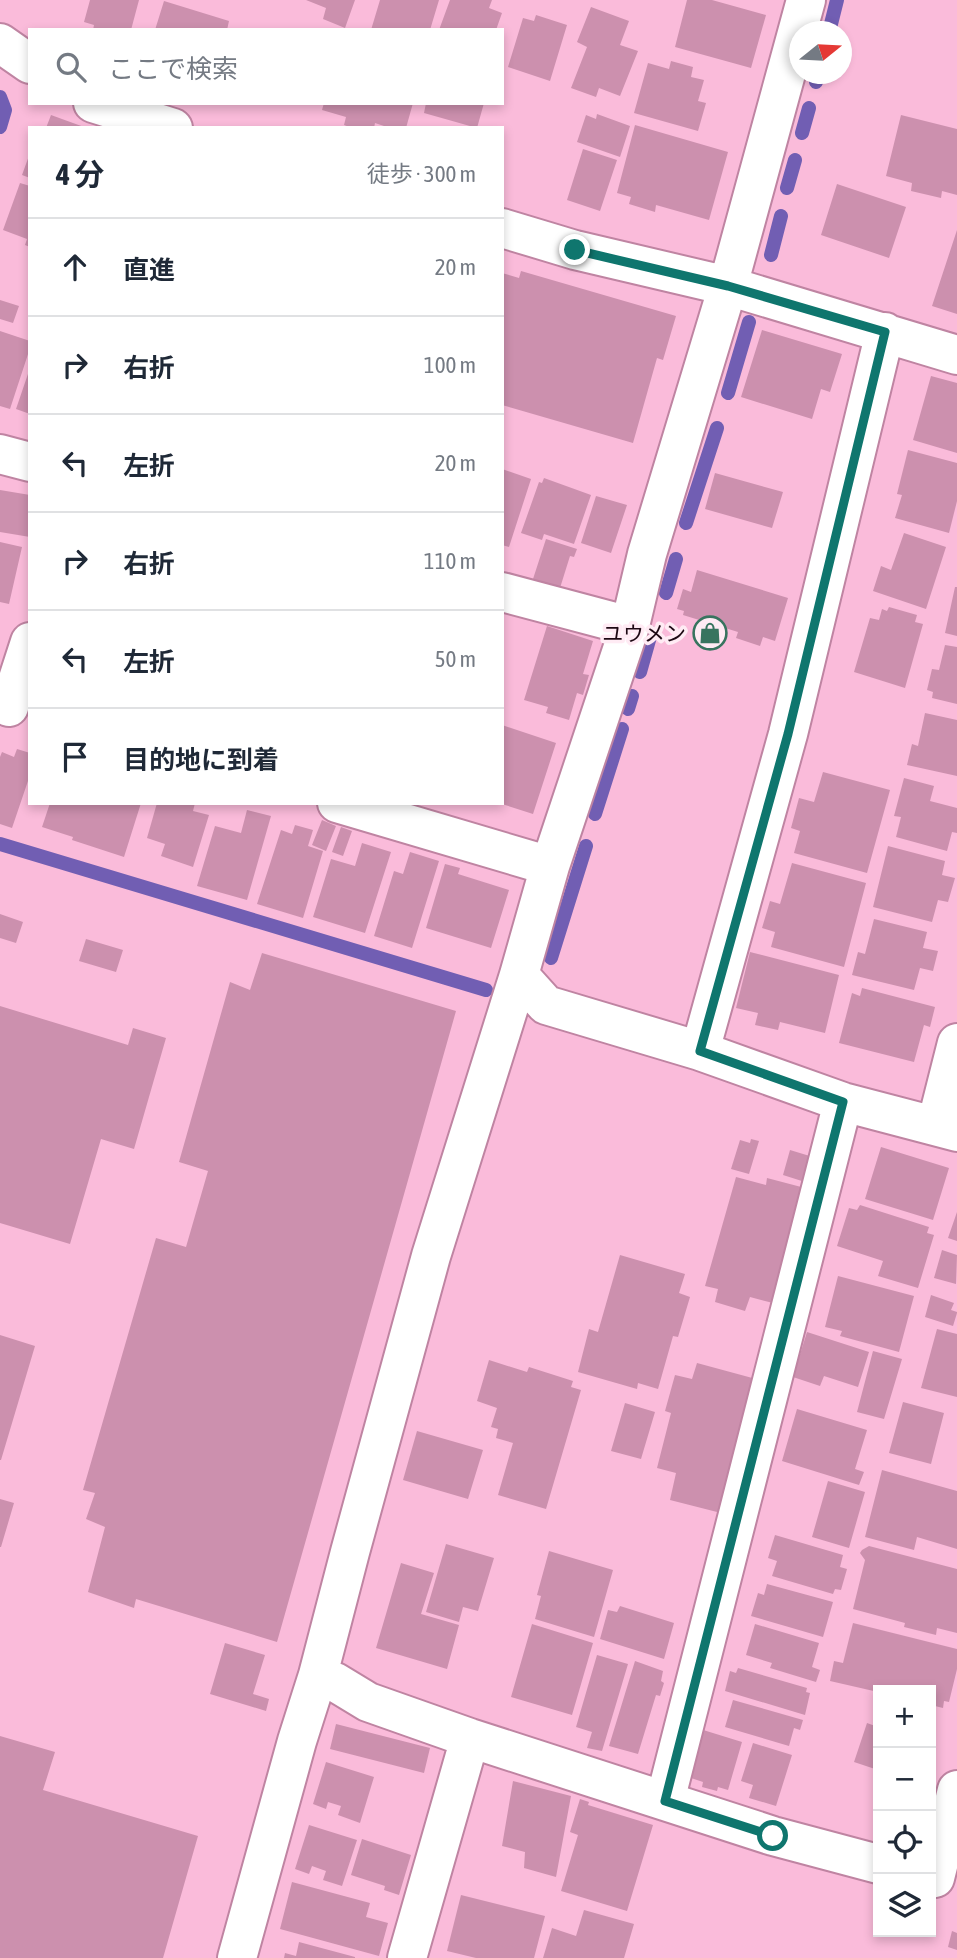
<!DOCTYPE html>
<html lang="ja">
<head>
<meta charset="utf-8">
<style>
	body { margin:0; font-family:"Asap Condensed","Noto Sans JP",sans-serif; background:#f2f2f3; color:#1f2937 }
	.controls { position:absolute; right:21px; bottom:21px; display:grid; overflow:hidden; border-radius:0px; box-shadow:0 4px 10px #0003 }
	.controls button { width:63px; height:63px; display:grid; place-items:center; padding:0; border:0; border-bottom:2px solid #e0e1e3; background:#fff; color:#1f2937; font:35px sans-serif }
	.compass { position:absolute; left:789px; top:21px; width:63px; height:63px; border-radius:50%; background:#fff; box-shadow:0 4px 10px #0003; rotate:72deg }
	.stop { position:absolute; width:21px; height:21px; margin:-16px; border:5px solid #0f766e; border-radius:50%; background:#fff }
	.stop.end { background:#0f766e; border-color:#fff; box-shadow:0 2px 7px #0008 }
	.list { margin:0; padding:0; list-style:none }
	h2 { display:flex; justify-content:space-between; align-items:center; height:91px; margin:0; padding:0 28px; font-size:30px }
	h2 small { font-size:23px; font-weight:400; color:#747a83 }
	.list li { display:grid; grid-template-columns:46px 1fr auto; gap:21px; align-items:center; box-sizing:border-box; height:98px; padding:0 28px; border-top:2px solid #e0e1e3 }
	.list b { display:block; font-size:26px; white-space:nowrap }
	.list em { font-size:23px; font-style:normal; color:#747a83 }
	.icon { flex:none; width:38px; height:38px; fill:none; stroke:currentColor; stroke-width:2; stroke-linecap:round; stroke-linejoin:round }
	.map { position:relative; flex:none; width:957px; height:1958px; overflow:hidden }
	.search { position:absolute; background:#fff; box-shadow:0 4px 10px #0003; left:28px; top:28px; width:476px; height:77px; display:flex; align-items:center; gap:18px; box-sizing:border-box; padding:0 24px; border-radius:0px; color:#747a83; font-size:26px }
	.panel { position:absolute; background:#fff; box-shadow:0 4px 10px #0003; left:28px; top:126px; width:476px; height:679px; border-radius:0px }
	.map>svg:first-child { display:block }
</style>
</head>
<body>
<div class="map">
<svg width="957" height="1958" viewBox="0 0 957 1958">
	<rect width="100%" height="100%" fill="#fabbda"/>
	<g fill="none" stroke-linecap="round" stroke-linejoin="round">
		<path stroke="#715eb3" stroke-width="14" d="M829,32L837,0
			M816,82L818,74
			M0,97L5,110L0,127
			M802,133L809,108
			M787,188L795,160
			M771,255L781,216
			M728,393L749,322
			M686,523L717,428
			M666,593L676,559
			M640,672L651,633
			M628,709L632,696
			M595,814L622,729
			M0,844L486,990
			M551,958L586,846"/>
	</g>
	<path fill="#cc90ae" d="M90,0H139L131,30H93L94,25L84,22Z
		M306,0H355L345,28L323,19L326,8Z
		M380,0H439L430,30H371Z
		M450,0H492L489,8L502,13L496,30H439Z
		M687,0H712L766,15L751,68L675,47Z
		M164,1L229,21L227,30H155Z
		M591,7L629,21L620,45L638,51L620,96L599,88L596,97L571,88L587,47L577,42Z
		M536,15L567,25L550,81L508,67L523,18L534,21Z
		M671,61L693,67L691,77L704,80L698,101L706,103L698,131L634,113L648,63L669,69Z
		M324,103H413L406,128H390L375,123L374,128H352L344,125L346,117L322,110Z
		M426,103H484L477,128L424,113Z
		M597,114L630,126L620,157L577,142L586,115L596,119Z
		M51,115L84,127V128H46Z
		M901,115L957,129V195L942,191L941,198L911,191L912,183L886,176Z
		M635,125L728,152L709,220L656,205L655,212L629,204L631,197L617,193Z
		M583,149L617,160L600,211L567,200Z
		M30,153V178L22,175Z
		M20,183L30,186V247L25,245L27,239L3,230Z
		M837,184L906,207L889,258L821,235Z
		M957,230V314L932,306Z
		M521,271L676,316L663,360L657,358L633,443L502,405V273L519,278Z
		M0,300L19,306L13,323L0,319Z
		M762,330L842,354L830,392L821,389L812,419L741,397Z
		M0,331L30,341V348L10,409L0,406Z
		M30,368V414L16,409Z
		M931,376L957,383V453L913,440Z
		M908,450L957,463V501L949,533L895,518L902,495L897,494Z
		M502,469L531,479L509,547L502,545Z
		M715,473L783,492L772,528L705,509Z
		M544,478L591,495L574,544L544,534L542,540L521,533L539,482L542,483Z
		M0,490L30,495V537L0,532Z
		M596,496L627,505L611,553L581,543Z
		M904,533L946,547L926,609L873,591L881,566L891,570Z
		M546,539L577,549L574,557L570,556L560,588L533,579Z
		M0,542L22,547L9,604L0,602Z
		M697,570L788,598L775,641L763,637L760,646L736,638L738,632L683,615L684,611L677,609L683,589L691,592Z
		M955,587H957V636L945,633Z
		M889,607L917,615L915,622L923,624L905,688L854,672L870,618L879,620L882,609L887,611Z
		M547,626L593,641L583,674L589,675L583,695L577,693L569,720L546,713L548,707L524,700Z
		M945,645L957,647V704L932,698L933,692L927,690L932,669L939,670Z
		M925,713L957,720V776L907,765L912,744L918,746Z
		M502,725L556,743L533,814L502,804Z
		M17,749L30,753V775L12,828L0,824V757L2,752L14,757Z
		M823,772L890,790L867,873L794,853L800,831L791,828L799,798L814,802Z
		M904,778L934,786L930,801L957,808V833L952,832L947,851L896,837L901,817L894,816Z
		M50,803H141L124,857L72,840L73,837L42,827Z
		M157,803H195L193,811L209,815L193,867L161,856L165,844L147,838Z
		M247,810L271,816L247,900L197,886L215,826L241,833Z
		M322,820L336,826L326,851L312,845Z
		M295,825L313,830L308,846L323,851L303,918L257,904L281,830L292,834Z
		M341,827L352,831L343,856L332,852Z
		M362,843L391,852L365,933L313,917L331,859L355,866Z
		M888,846L945,861L942,875L955,878L948,902L938,900L932,922L873,907Z
		M410,852L439,861L412,948L374,936L394,871L403,874Z
		M792,863L866,883L844,967L771,947L775,932L762,928L770,901L780,904Z
		M445,864L460,868L458,874L509,890L491,948L426,928Z
		M0,914L23,922L16,943L0,938Z
		M874,919L927,932L923,948L938,951L933,971L920,968L914,990L852,975L858,952L865,954Z
		M86,939L123,950L116,972L79,961Z
		M750,952L839,975L825,1033L780,1022L778,1030L755,1025L758,1013L736,1008Z
		M262,953L456,1011L277,1642L136,1599L134,1608L88,1592L105,1527L86,1519L95,1493L83,1490L156,1238L186,1247L208,1171L179,1162L230,982L250,990Z
		M862,988L935,1007L930,1027L924,1025L914,1062L839,1043L852,993L860,996Z
		M0,1006L128,1045L133,1028L166,1038L134,1149L101,1139L70,1244L0,1223Z
		M751,1139L759,1141L749,1174L731,1169L740,1140L750,1143Z
		M881,1147L949,1168L933,1220L865,1199Z
		M790,1150L813,1157L805,1182L783,1175Z
		M736,1177L766,1185L767,1178L805,1188L773,1303L750,1297L745,1311L715,1302L718,1289L705,1286Z
		M860,1205L929,1227L927,1233L934,1235L918,1288L878,1276L883,1261L837,1246L849,1208L857,1210Z
		M957,1212V1241L948,1238Z
		M942,1250L957,1255L956,1284L934,1278Z
		M620,1255L685,1274L679,1293L690,1297L678,1337L673,1336L658,1389L638,1383L637,1389L578,1372L589,1329L598,1332Z
		M838,1276L914,1296L899,1352L840,1336L842,1331L825,1327Z
		M931,1295L954,1303L951,1310L957,1312V1313L953,1326L925,1317Z
		M937,1329L957,1334V1397L921,1388Z
		M807,1332L869,1352L858,1387L824,1376L820,1386L793,1377Z
		M0,1335L35,1346L1,1460H0Z
		M873,1351L902,1359L884,1419L857,1412Z
		M489,1360L527,1372L529,1367L573,1381L571,1387L581,1390L546,1509L498,1495L513,1443L496,1438L498,1429L491,1427L497,1408L477,1401Z
		M697,1363L756,1379L721,1513L670,1500L676,1473L657,1468L671,1413L665,1411L675,1375L692,1379Z
		M903,1402L944,1413L931,1464L889,1453Z
		M625,1403L655,1412L641,1459L611,1451Z
		M797,1409L867,1430L855,1469L864,1472L859,1485L782,1461Z
		M417,1431L483,1450L468,1499L403,1480Z
		M882,1470L957,1491V1549L917,1537L914,1550L865,1537Z
		M828,1481L865,1492L849,1548L812,1537Z
		M0,1499L14,1503L1,1547H0Z
		M775,1535L843,1555L840,1567L847,1569L841,1590L835,1589L833,1594L772,1576L777,1561L768,1558Z
		M446,1544L494,1558L478,1611L463,1607L459,1622L426,1612Z
		M869,1546L957,1569V1633L937,1628L936,1635L904,1627L905,1623L853,1609L865,1560L860,1553L862,1550Z
		M549,1551L613,1570L594,1637L535,1619L541,1596L537,1595Z
		M401,1563L434,1573L421,1614L459,1625L447,1669L376,1648Z
		M767,1584L833,1602L823,1637L751,1616L758,1593L764,1595Z
		M620,1606L674,1623L664,1659L600,1639L608,1610L617,1612Z
		M853,1623L957,1649V1669L949,1702L944,1701L943,1708L931,1705V1690H878V1692L830,1681L834,1661L843,1663Z
		M532,1624L593,1643L572,1715L511,1697Z
		M755,1624L819,1643L812,1667L820,1670L816,1682L770,1668L772,1663L746,1655Z
		M225,1643L265,1655L253,1694L269,1699L266,1711L210,1694Z
		M597,1655L628,1664L602,1751L587,1748L592,1732L576,1727Z
		M635,1661L663,1671L661,1681L664,1683L660,1696L656,1695L638,1754L609,1746Z
		M738,1668L807,1688L806,1692L810,1693L805,1715L725,1691L730,1671L736,1673Z
		M733,1700L803,1720L800,1730L794,1728L789,1746L725,1727Z
		M867,1723L878,1727V1759L875,1769L854,1762Z
		M336,1724L430,1748L424,1773L330,1749Z
		M700,1729L742,1742L728,1790L718,1787L717,1791L702,1787L703,1782L685,1776Z
		M0,1736L55,1752L43,1790L198,1836L163,1958H0Z
		M753,1743L792,1755L776,1806L749,1798L753,1785L741,1781Z
		M326,1762L374,1777L360,1823L338,1815L341,1806L328,1802L326,1809L313,1804Z
		M877,1780H878V1799L873,1797Z
		M513,1781L571,1796L556,1877L524,1868L525,1852L502,1846Z
		M580,1799L589,1802L588,1805L653,1825L627,1911L561,1891L578,1835L570,1832Z
		M309,1825L357,1840L342,1886L323,1880L326,1871L312,1866L309,1874L295,1869Z
		M362,1839L411,1855L399,1895L384,1890L385,1886L351,1875Z
		M292,1882L370,1903L366,1917L388,1923L379,1956L280,1929Z
		M461,1895L545,1916L534,1958H476L447,1951Z
		M584,1910L634,1924L624,1958H543L552,1928L576,1936Z
		M952,1931L957,1933V1950L948,1947Z
		M299,1942L355,1957V1958H284L285,1953L296,1956Z"/>
	<g fill="none" stroke-linecap="round" stroke-linejoin="round">
		<defs>
			<path id="street" d="M0,43L30,64
				M93,103L173,128
				M502,228L575,250L728,286L957,355
				M0,454L30,462
				M502,592L630,626
				M9,707L30,642
				M337,803L550,866
				M519,975L546,1005L700,1051L843,1102L957,1132
				M700,1051L788,734L885,332
				M936,1126L957,1043
				M318,1675L335,1682L368,1702L470,1738L773,1836L878,1864
				M665,1801L843,1102
				M935,1878L957,1790
				M237,1958L297,1741L318,1675L350,1552L431,1256L519,975L550,866L630,626L647,554L728,286L806,0
				M407,1958L470,1738"/>
		</defs>
		<use href="#street" stroke="#bf84a2" stroke-width="42"/>
		<use href="#street" stroke="#fff" stroke-width="38"/>
	</g>
	<g fill="none" stroke-linecap="round" stroke-linejoin="round">
		<path stroke="#0f766e" stroke-width="9" d="M575,250L728,286L885,332L788,734L700,1051L843,1102L665,1801L773,1836"/>
	</g>
	<defs>
		<symbol id="shop-ring" viewBox="-11 -11 22 22"><circle r="9.5" fill="#ffebf4" stroke="#38745f" stroke-width="1.5"/><path d="M-5-2.5h2.3a2.7 3.5 0 0 1 5.4 0H5L5.5 6h-11ZM-1.5-2.5h3a1.5 2.3 0 0 0-3 0Z" fill="#38745f"/></symbol>
	</defs>
	<g fill-rule="evenodd">
		<use href="#shop-ring" x="691" y="614" width="38" height="38"/>
	</g>
	<g text-anchor="middle" dominant-baseline="central" stroke-width="7" stroke-linejoin="round" paint-order="stroke">
		<g font-size="21" fill="#1d0813" stroke="#ffebf4" text-anchor="end">
			<text x="686" y="633">ユウメン</text>
		</g>
	</g>
</svg>
<div class="controls">
<button>+</button>
<button>−</button>
<button><svg class="icon" aria-label="locate" viewBox="0 0 24 24"><circle cx="12" cy="12" r="6"/><path d="M12 2v4M12 18v4M2 12h4M18 12h4"/></svg></button>
<button><svg class="icon" aria-label="layers" viewBox="0 0 24 24"><path d="M12 4l9 5-9 5-9-5zM3 14l9 5 9-5"/></svg></button>
</div>
<svg class="compass" viewBox="-18 -18 36 36"><path d="M0-13l5 13h-10z" fill="#e53935"/><path d="M0 13l5-13h-10z" fill="#747a83"/></svg>
<div class="stop" style="left:773px;top:1836px"></div>
<div class="stop end" style="left:575px;top:250px"></div>
<div class="search"><svg class="icon" aria-label="search" viewBox="0 0 24 24"><circle cx="10" cy="10" r="6"/><path d="M15 15l6 6"/></svg>ここで検索</div>
<section class="panel">
<h2>4 分<small>徒歩 · 300 m</small></h2>
<ul class="list">
<li><svg class="icon" aria-label="ahead" viewBox="0 0 24 24"><path d="M12 20V5M6 11l6-6 6 6"/></svg><div><b>直進</b></div><em>20 m</em></li>
<li><svg class="icon" aria-label="right" viewBox="0 0 24 24"><path d="M7 20v-9h11M14 6l5 5-5 5"/></svg><div><b>右折</b></div><em>100 m</em></li>
<li><svg class="icon" aria-label="left" viewBox="0 0 24 24"><path d="M17 20v-9H6M10 6l-5 5 5 5"/></svg><div><b>左折</b></div><em>20 m</em></li>
<li><svg class="icon" aria-label="right" viewBox="0 0 24 24"><path d="M7 20v-9h11M14 6l5 5-5 5"/></svg><div><b>右折</b></div><em>110 m</em></li>
<li><svg class="icon" aria-label="left" viewBox="0 0 24 24"><path d="M17 20v-9H6M10 6l-5 5 5 5"/></svg><div><b>左折</b></div><em>50 m</em></li>
<li><svg class="icon" aria-label="arrive" viewBox="0 0 24 24"><path d="M6 21V4h12l-3 4 3 4H6"/></svg><div><b>目的地に到着</b></div></li>
</ul>
</section>
</div>
</body>
</html>
